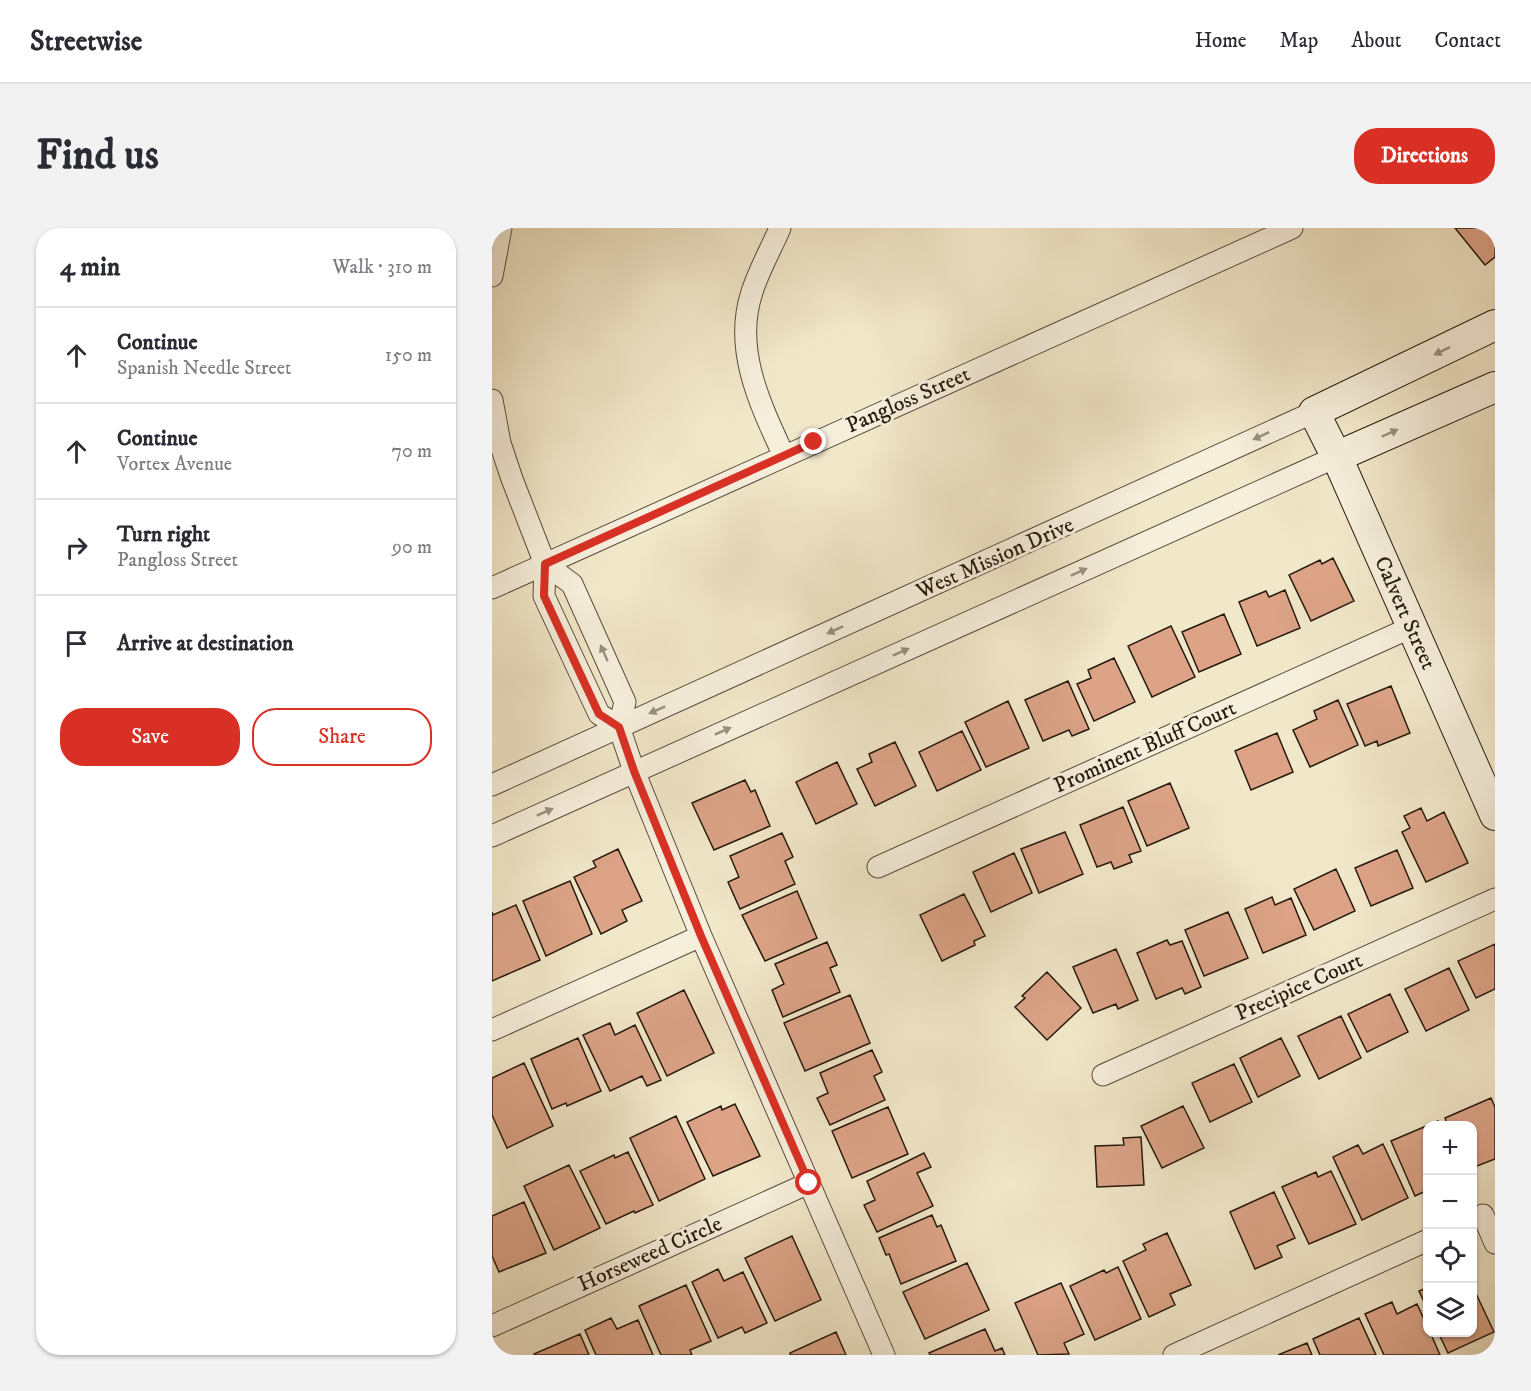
<!DOCTYPE html>
<html lang="en">
<head>
<meta charset="utf-8">
<style>
	body { margin:0; font-family:"IM FELL DW Pica",serif; background:#f2f2f3; color:#2b2b33 }
	.controls { position:absolute; right:18px; bottom:18px; display:grid; overflow:hidden; border-radius:12px; box-shadow:0 2px 4px #0004 }
	.controls button { width:54px; height:54px; display:grid; place-items:center; padding:0; border:0; border-bottom:2px solid #e1e1e2; background:#fff; color:#2b2b33; font:30px sans-serif }
	.stop { position:absolute; width:18px; height:18px; margin:-14px; border:4px solid #d93025; border-radius:50%; background:#fff }
	.stop.end { background:#d93025; border-color:#fff; box-shadow:0 2px 6px #0008 }
	.list { margin:0; padding:0; list-style:none }
	h2 { display:flex; justify-content:space-between; align-items:center; height:78px; margin:0; padding:0 24px; font-size:26px }
	h2 small { font-size:20px; font-weight:400; color:#7c7c81 }
	.list li { display:grid; grid-template-columns:39px 1fr auto; gap:18px; align-items:center; box-sizing:border-box; height:96px; padding:0 24px; border-top:2px solid #e1e1e2 }
	.list b { display:block; font-size:22px; white-space:nowrap }
	.list p { margin:0; font-size:20px; white-space:nowrap; color:#7c7c81 }
	.list em { font-size:20px; font-style:normal; color:#7c7c81 }
	.actions { display:flex; gap:12px; padding:18px 24px }
	.actions a { flex:1; padding:14px 0; border:2px solid #d93025; border-radius:24px; text-align:center; font-size:21px; color:#d93025 }
	.actions .main { background:#d93025; color:#fff }
	.icon { flex:none; width:33px; height:33px; fill:none; stroke:currentColor; stroke-width:2; stroke-linecap:round; stroke-linejoin:round }
	.map { position:relative; flex:none; width:1003px; height:1127px; overflow:hidden; border-radius:24px }
	header { display:flex; align-items:center; gap:36px; box-sizing:border-box; height:84px; padding:0 30px; background:#fff; border-bottom:2px solid #e1e1e2 }
	header strong { font-size:28px }
	nav { display:flex; gap:33px; margin-inline-start:auto; font-size:21px }
	.intro { display:flex; align-items:center; justify-content:space-between; box-sizing:border-box; height:144px; padding:0 36px }
	h1 { margin:0; font-size:42px }
	.button { padding:15px 27px; border-radius:24px; background:#d93025; color:#fff; font-size:21px; font-weight:700 }
	main { display:flex; gap:36px; padding:0 36px }
	aside { flex:1; background:#fff; border-radius:24px; box-shadow:0 2px 4px #0004 }
	.map>svg:first-child { display:block }
</style>
</head>
<body>
<header>
<strong>Streetwise</strong>
<nav><a>Home</a><a>Map</a><a>About</a><a>Contact</a></nav>
</header>
<div class="intro"><h1>Find us</h1><a class="button">Directions</a></div>
<main>
<aside>
<h2>4 min<small>Walk · 310 m</small></h2>
<ul class="list">
<li><svg class="icon" aria-label="ahead" viewBox="0 0 24 24"><path d="M12 20V5M6 11l6-6 6 6"/></svg><div><b>Continue</b><p>Spanish Needle Street</p></div><em>150 m</em></li>
<li><svg class="icon" aria-label="ahead" viewBox="0 0 24 24"><path d="M12 20V5M6 11l6-6 6 6"/></svg><div><b>Continue</b><p>Vortex Avenue</p></div><em>70 m</em></li>
<li><svg class="icon" aria-label="right" viewBox="0 0 24 24"><path d="M7 20v-9h11M14 6l5 5-5 5"/></svg><div><b>Turn right</b><p>Pangloss Street</p></div><em>90 m</em></li>
<li><svg class="icon" aria-label="arrive" viewBox="0 0 24 24"><path d="M6 21V4h12l-3 4 3 4H6"/></svg><div><b>Arrive at destination</b></div></li>
</ul>
<div class="actions"><a class="main">Save</a><a>Share</a></div>
</aside>
<div class="map">
<svg width="1003" height="1127" viewBox="0 0 1003 1127">
	<rect width="100%" height="100%" fill="#f1e7c9"/>
	<filter id="stains"><feTurbulence type="fractalNoise" baseFrequency=".00333" numOctaves="4"/><feColorMatrix values="0 0 0 0 .2 0 0 0 0 .09 0 0 0 0 .02 0 0 0 .5 -.17"/></filter>
	<radialGradient id="worn" r=".72"><stop offset=".6" stop-color="#630" stop-opacity="0"/><stop offset="1" stop-color="#630" stop-opacity=".3"/></radialGradient>
	<path fill="#dca387" stroke="#27190d" stroke-width="1.5" d="M963,0H1003V29L993,37Z
		M841,330L862,373L819,393L797,347L828,332L830,336Z
		M793,362L808,400L765,418L747,374L774,363L777,369Z
		M732,386L749,426L707,444L690,404Z
		M679,398L703,449L660,469L636,418Z
		M622,430L643,474L602,493L585,456L599,450L596,442Z
		M576,453L597,501L580,508L577,502L551,513L533,472Z
		M899,458L918,505L886,518L885,513L873,518L855,476Z
		M846,472L866,517L818,539L801,502L825,491L822,483Z
		M516,473L537,520L494,539L473,494Z
		M470,503L489,542L445,563L427,524Z
		M785,505L801,544L759,562L743,523Z
		M403,514L424,558L383,578L365,541L380,534L377,526Z
		M345,534L365,576L324,596L304,554Z
		M253,552L259,564L263,562L278,598L222,622L200,575Z
		M678,555L697,600L655,618L636,573Z
		M631,579L649,623L637,627L640,634L622,641L619,634L605,639L588,597Z
		M929,580L935,593L952,584L976,635L934,654L910,604L918,600L912,588Z
		M573,604L591,646L547,665L529,621Z
		M290,605L301,629L293,633L303,656L248,681L236,654L247,649L238,628Z
		M126,621L150,673L130,682L135,693L109,706L82,649L104,639L101,633Z
		M905,622L921,660L879,678L863,640Z
		M522,625L540,665L499,684L481,644Z
		M844,641L863,683L822,702L802,661Z
		M78,653L100,706L54,728L31,673Z
		M305,663L325,710L273,733L250,687Z
		M472,666L493,708L482,713L483,717L450,733L428,687Z
		M780,669L783,677L799,670L814,707L771,725L753,681Z
		M24,677L48,732L0,753V684L1,687Z
		M736,684L756,730L712,748L693,702Z
		M675,712L678,717L690,713L709,759L693,766L690,760L664,771L645,725Z
		M335,714L345,737L338,740L348,764L291,789L280,762L292,756L283,736Z
		M1003,716V761L984,770L966,733Z
		M624,721L646,772L626,781L624,776L601,785L581,739Z
		M957,740L977,782L934,803L913,761Z
		M555,744L589,780L555,812L523,779L533,770L530,768Z
		M192,762L222,825L175,848L145,785Z
		M898,766L916,804L875,824L856,786Z
		M358,767L378,815L313,843L292,795Z
		M849,788L869,830L827,851L806,808Z
		M118,795L123,807L143,797L169,852L155,858L150,848L118,863L91,807Z
		M86,810L109,863L75,878L74,875L60,881L39,831Z
		M789,810L808,848L766,869L748,830Z
		M380,822L390,844L382,848L393,872L338,897L325,870L336,865L328,845Z
		M32,835L61,898L15,920L0,887V850Z
		M742,836L760,874L718,894L700,855Z
		M999,870L1003,879V931L980,940V898H956L953,890Z
		M243,876L268,928L221,948L195,894L229,878L230,882Z
		M691,878L712,920L670,940L649,898Z
		M396,879L416,926L360,950L340,903Z
		M184,888L213,951L167,973L138,910Z
		M946,893L948,898H936V962L923,968L899,913Z
		M649,909L652,957L605,959L603,918L632,917L631,910Z
		M891,916L916,970L870,992L841,929L866,917L871,926Z
		M136,924L161,977L143,985L142,983L114,996L88,943L122,927L123,930Z
		M432,925L439,939L425,945L441,978L385,1004L372,977L383,972L375,953Z
		M77,937L108,1000L62,1022L32,958Z
		M839,943L864,996L817,1016L790,959L824,944L826,949Z
		M782,964L803,1010L785,1018L790,1029L763,1041L738,984Z
		M32,974L54,1025L7,1044L0,1028V988Z
		M440,987L445,999L449,997L464,1033L409,1056L397,1026L394,1027L387,1010Z
		M675,1005L699,1057L678,1066L683,1077L657,1089L631,1033L654,1022L651,1016Z
		M300,1008L329,1072L283,1093L253,1030Z
		M475,1035L497,1082L433,1111L411,1064Z
		M626,1039L649,1091L603,1112L578,1058L612,1042L614,1045Z
		M226,1041L232,1053L251,1044L275,1095L253,1105L250,1099L226,1110L200,1054Z
		M569,1055L592,1106L572,1115L577,1126L546,1127L523,1075Z
		M194,1057L219,1113L198,1122L200,1127H169L147,1078Z
		M980,1057L1002,1104L956,1125L946,1104H980Z
		M936,1059V1082L927,1063Z
		M900,1074L905,1086L925,1076L936,1100V1104H938L948,1127H892L873,1086Z
		M119,1090L125,1101L146,1092L161,1127H104L93,1102Z
		M867,1090L884,1127H828L821,1111Z
		M493,1101L503,1123L510,1120L513,1127H438L437,1125Z
		M344,1104L354,1127H298V1125Z
		M88,1106L97,1127H42V1126Z
		M815,1115L820,1127H786Z"/>
	<g fill="none" stroke-linecap="round" stroke-linejoin="round">
		<defs>
			<path id="street" d="M288,0C279,21 267,42 260,64C241,121 268,176 292,228
				M0,48L9,0
				M0,172L8,215L20,251L53,336L52,368L107,486L127,499
				M53,336L80,356L133,474L127,499L142,543L209,708L392,1127
				M0,360L800,0
				M0,557L822,184
				M0,608L844,229
				M386,639L920,399
				M0,802L209,708
				M611,847L1003,671
				M991,987L1003,1015
				M0,1098L317,955
				M682,1127L936,1012"/>
			<path id="secondary" d="M1003,97L822,184L848,236L1003,587
				M844,229L1003,159"/>
		</defs>
		<use href="#street" stroke="#5a4c3c" stroke-width="23"/>
		<use href="#secondary" stroke="#27190d" stroke-width="32"/>
		<use href="#street" stroke="#f6efdc" stroke-width="21"/>
		<use href="#secondary" stroke="#f6efdc" stroke-width="30"/>
	</g>
	<defs><path id="oneway-solid" d="M-6-.8H1V-3.2L6.5 0L1 3.2V.8H-6Z" transform="scale(1.5)"/></defs>
	<g fill="#998f7f">
		<use href="#oneway-solid" transform="translate(950 123) rotate(154)"/>
		<use href="#oneway-solid" transform="translate(898 205) rotate(-24)"/>
		<use href="#oneway-solid" transform="translate(769 208) rotate(155)"/>
		<use href="#oneway-solid" transform="translate(587 344) rotate(-24)"/>
		<use href="#oneway-solid" transform="translate(343 402) rotate(156)"/>
		<use href="#oneway-solid" transform="translate(409 424) rotate(-24)"/>
		<use href="#oneway-solid" transform="translate(112 425) rotate(-114)"/>
		<use href="#oneway-solid" transform="translate(165 482) rotate(156)"/>
		<use href="#oneway-solid" transform="translate(231 503) rotate(-24)"/>
		<use href="#oneway-solid" transform="translate(53 584) rotate(-24)"/>
	</g>
	<g fill="none" stroke-linecap="round" stroke-linejoin="round">
		<path stroke="#d93025" stroke-width="8" d="M317,955L209,708L142,543L127,499L107,486L52,368L53,336L322,214"/>
	</g>
	<g text-anchor="middle" dominant-baseline="central" stroke-width="6" stroke-linejoin="round" paint-order="stroke">
		<g font-size="22" fill="#27190d" stroke="#f6efdc">
			<text transform="translate(416 172) rotate(-24)">Pangloss Street</text>
			<text transform="translate(503 330) rotate(-24)">West Mission Drive</text>
			<text transform="translate(913 385) rotate(66)">Calvert Street</text>
			<text transform="translate(653 519) rotate(-24)">Prominent Bluff Court</text>
			<text transform="translate(807 759) rotate(-24)">Precipice Court</text>
			<text transform="translate(158 1026) rotate(-24)">Horseweed Circle</text>
		</g>
	</g>
	<rect width="100%" height="100%" filter="url(#stains)"/>
	<rect width="100%" height="100%" fill="url(#worn)"/>
</svg>
<div class="controls">
<button>+</button>
<button>−</button>
<button><svg class="icon" aria-label="locate" viewBox="0 0 24 24"><circle cx="12" cy="12" r="6"/><path d="M12 2v4M12 18v4M2 12h4M18 12h4"/></svg></button>
<button><svg class="icon" aria-label="layers" viewBox="0 0 24 24"><path d="M12 4l9 5-9 5-9-5zM3 14l9 5 9-5"/></svg></button>
</div>
<div class="stop" style="left:317px;top:955px"></div>
<div class="stop end" style="left:322px;top:214px"></div>
</div>
</main>
</body>
</html>
